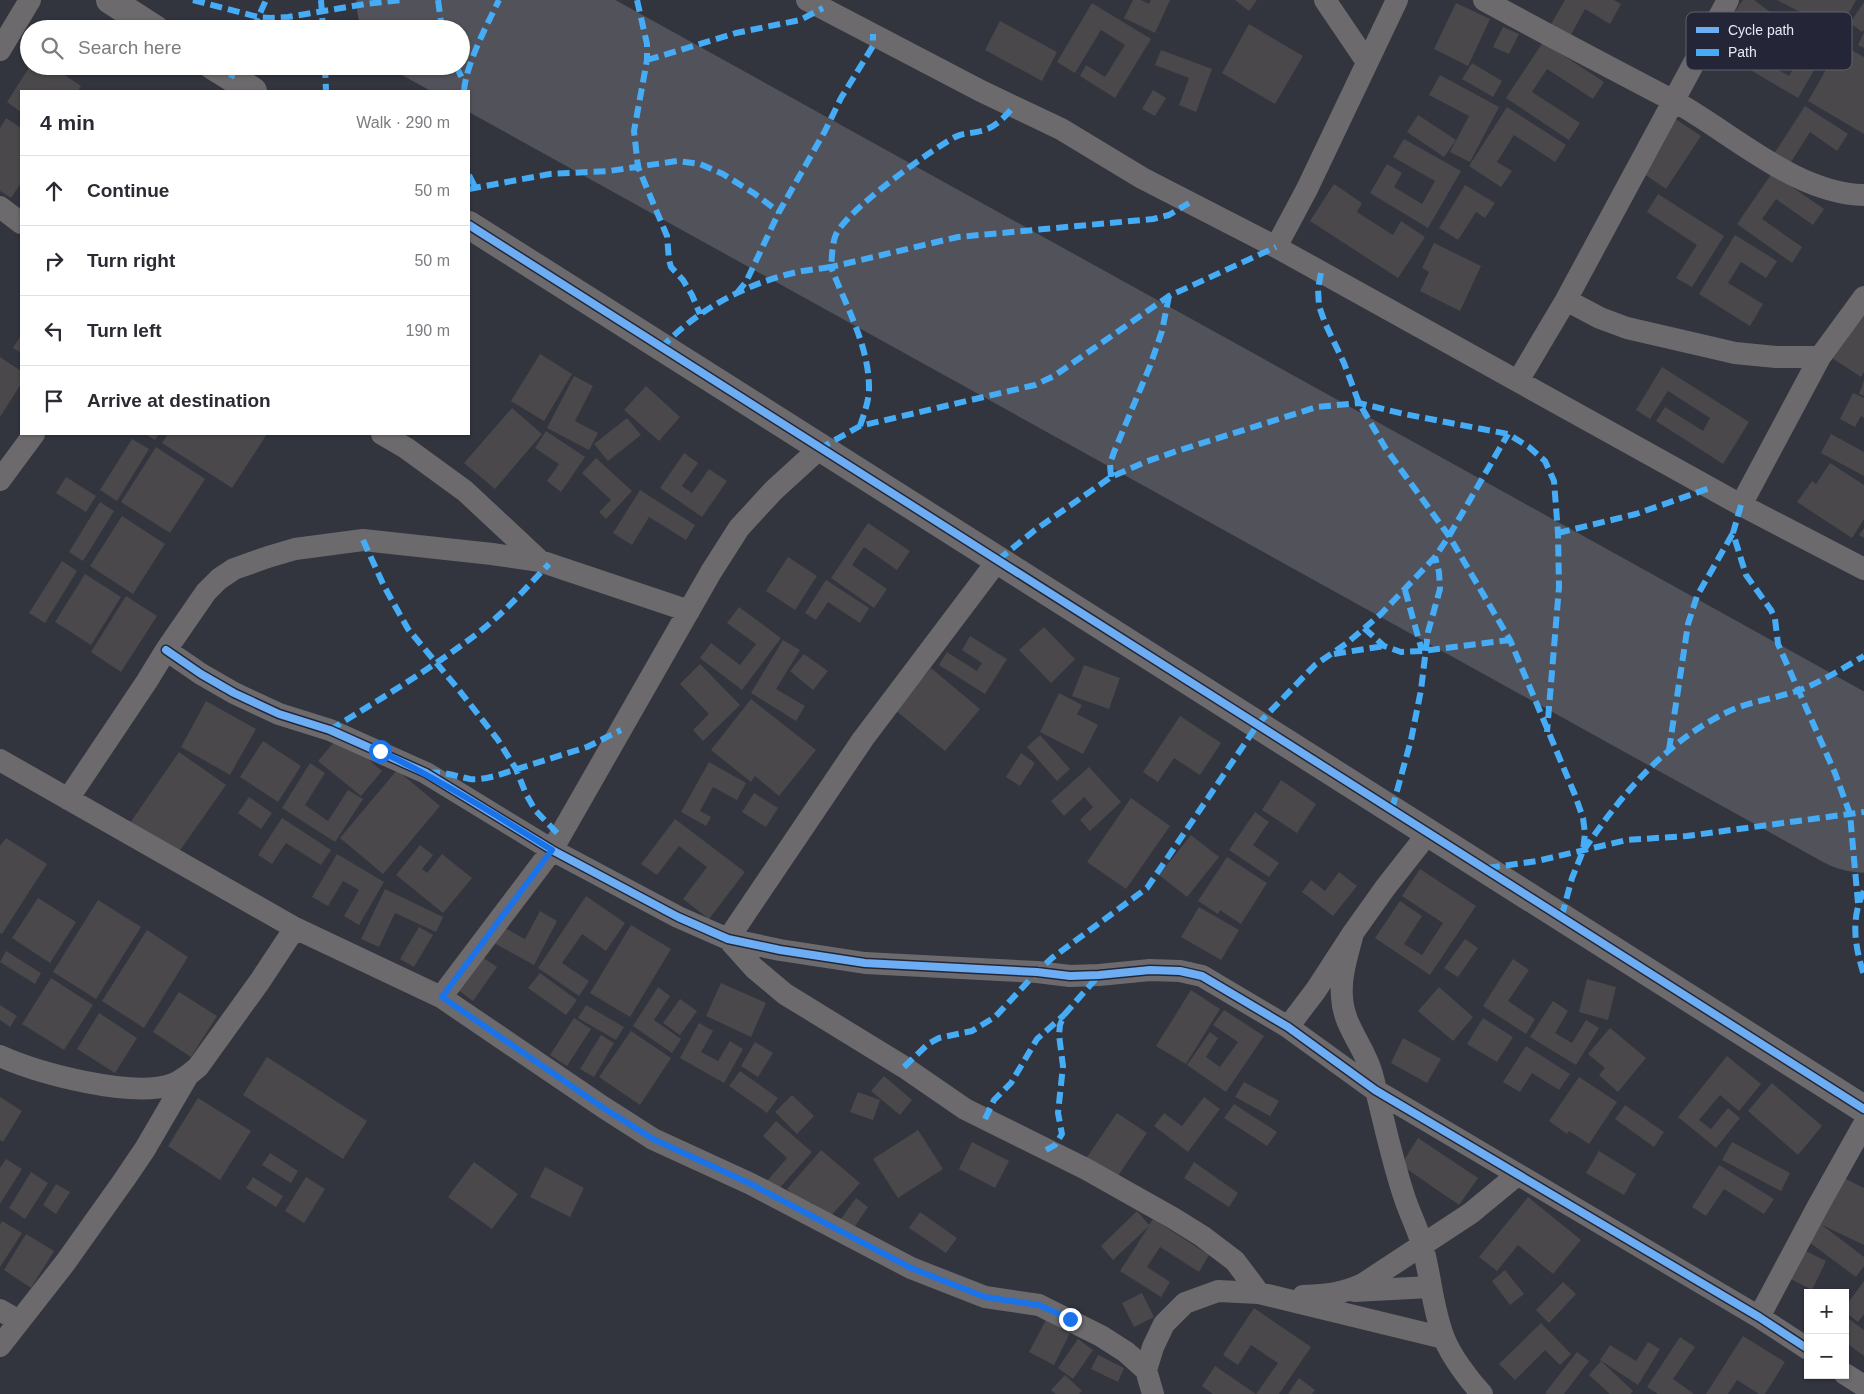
<!DOCTYPE html>
<html lang="en">
<head>
<meta charset="utf-8">
<style>
	body { margin:0; font-family:Arial,sans-serif; background:#f7f7f7; color:#2b2b33 }
	.controls { position:absolute; right:15px; bottom:15px; display:grid; overflow:hidden; border-radius:0px; box-shadow:0 1px 4px #0004 }
	.controls button { width:45px; height:45px; display:grid; place-items:center; padding:0; border:0; border-bottom:1px solid #e1e1e2; background:#fff; color:#2b2b33; font:25px sans-serif }
	.stop { position:absolute; width:15px; height:15px; margin:-11px; border:4px solid #1a73e8; border-radius:50%; background:#fff }
	.stop.end { background:#1a73e8; border-color:#fff; box-shadow:0 1px 5px #0008 }
	.list { margin:0; padding:0; list-style:none }
	h2 { display:flex; justify-content:space-between; align-items:center; height:65px; margin:0; padding:0 20px; font-size:21px }
	h2 small { font-size:16px; font-weight:400; color:#7c7c81 }
	.list li { display:grid; grid-template-columns:32px 1fr auto; gap:15px; align-items:center; box-sizing:border-box; height:70px; padding:0 20px; border-top:1px solid #e1e1e2 }
	.list b { display:block; font-size:19px; white-space:nowrap }
	.list em { font-size:16px; font-style:normal; color:#7c7c81 }
	.icon { flex:none; width:28px; height:28px; fill:none; stroke:currentColor; stroke-width:2; stroke-linecap:round; stroke-linejoin:round }
	.map { position:relative; flex:none; width:1864px; height:1394px; overflow:hidden }
	.search { position:absolute; background:#fff; box-shadow:0 1px 4px #0004; left:20px; top:20px; width:450px; height:55px; display:flex; align-items:center; gap:12px; box-sizing:border-box; padding:0 18px; border-radius:28px; color:#7c7c81; font-size:19px }
	.panel { position:absolute; background:#fff; box-shadow:0 1px 4px #0004; left:20px; top:90px; width:450px; height:345px; border-radius:0px }
	.map>svg:first-child { display:block }
</style>
</head>
<body>
<div class="map">
<svg width="1864" height="1394" viewBox="0 0 1864 1394">
	<rect width="100%" height="100%" fill="#32343e"/>
	<g fill="none" stroke-linecap="round" stroke-linejoin="round">
		<path stroke="#52525a" stroke-width="169" d="M441,0L1864,788"/>
	</g>
	<path fill="#4a484b" d="M1133,0H1141L1149,4L1151,0H1170L1155,33L1124,18Z
		M1235,0H1257L1249,11Z
		M1565,0H1614L1621,4L1610,24L1585,9L1566,44L1546,33Z
		M1743,0H1754L1777,17L1739,69L1709,47Z
		M1777,0H1856L1842,26L1822,15L1819,22Z
		M1864,2V30L1862,32L1850,23Z
		M1092,3L1151,39L1115,98L1080,76L1086,65L1105,77L1125,45L1101,30L1075,73L1057,62Z
		M1456,3L1490,19L1468,66L1434,49Z
		M1786,12L1832,39L1798,98L1747,68L1754,56L1789,76L1806,46L1776,29Z
		M1000,21L1057,52L1042,81L985,50Z
		M1249,24L1303,56L1275,104L1222,73Z
		M1503,27L1519,34L1509,54L1493,47Z
		M1864,32V48L1858,45Z
		M1543,42L1604,82L1593,99L1547,69L1532,92L1580,123L1569,140L1506,98Z
		M1841,44L1864,57V134L1808,101Z
		M1161,50L1212,69L1196,112L1179,105L1189,78L1155,65Z
		M1472,63L1502,81L1493,97L1462,79Z
		M30,66H51L81,86L78,91H21V112L7,102Z
		M1440,75L1499,107L1470,162L1450,152L1469,116L1429,95Z
		M1153,90L1166,98L1155,116L1142,109Z
		M1805,106L1848,134L1837,151L1810,132L1786,170L1770,160Z
		M1507,107L1566,145L1555,162L1514,135L1497,162L1512,171L1501,187L1469,166Z
		M1418,115L1456,140L1444,157L1407,132Z
		M6,118L21,128V183L11,198L0,191V128Z
		M1674,118L1701,136L1666,189L1640,171Z
		M1404,139L1461,171L1428,228L1370,193L1387,164L1402,173L1394,187L1422,204L1435,181L1393,157Z
		M1772,173L1824,209L1813,225L1776,199L1762,219L1802,247L1792,263L1737,224Z
		M1334,184L1362,203L1357,212L1393,235L1401,221L1425,237L1398,278L1310,221Z
		M1465,185L1495,203L1485,218L1476,212L1458,240L1439,228Z
		M1658,194L1724,236L1692,287L1676,278L1697,245L1647,212Z
		M1735,235L1777,261L1766,278L1741,262L1728,283L1763,304L1750,326L1699,294Z
		M1434,243L1481,266L1460,311L1420,291L1429,272L1422,268Z
		M1864,311V372L1861,377L1832,358Z
		M21,335V353L13,348Z
		M540,354L572,374L544,421L511,401Z
		M0,357L21,371V384L0,417Z
		M1662,367L1749,422L1723,464L1656,421L1665,407L1703,431L1710,418L1668,391L1650,419L1636,410Z
		M574,376L593,386L575,421L598,433L589,450L547,428Z
		M1864,380V396L1859,394Z
		M646,386L680,417L659,441L624,410Z
		M1853,393L1864,398V418L1861,416L1855,427L1840,419Z
		M512,408L542,434L495,489L464,463Z
		M627,418L641,435L608,461L594,444Z
		M546,431L585,457L561,492L547,481L559,464L535,448Z
		M145,434H159L155,440Z
		M168,434H267L232,488L162,443Z
		M1831,434L1864,452V476L1821,453Z
		M132,439L149,449L117,501L100,490Z
		M156,447L205,479L170,533L121,502Z
		M684,453L698,463L682,486L692,493L709,469L727,481L702,517L660,488Z
		M596,458L632,491L606,519L599,512L611,500L582,473Z
		M1830,463L1864,485V519L1852,538L1797,502L1812,481L1816,484Z
		M66,477L96,496L86,512L56,493Z
		M640,490L695,525L686,540L649,517L632,545L613,533Z
		M100,502L114,511L83,561L69,552Z
		M122,516L165,544L133,594L90,566Z
		M868,523L910,551L897,570L864,547L852,565L887,589L874,608L831,578Z
		M1864,528V538L1859,535Z
		M788,557L817,576L795,610L766,591Z
		M62,561L77,571L45,623L29,613Z
		M85,574L121,597L91,645L55,622Z
		M826,580L869,608L860,623L828,602L816,620L805,613Z
		M126,596L157,616L121,672L91,652Z
		M739,607L781,638L742,690L700,658L711,643L740,665L756,644L727,623Z
		M1044,627L1075,659L1051,683L1019,650Z
		M970,636L1007,659L985,694L939,665L947,652L977,671L982,663L962,650Z
		M783,640L800,650L776,689L805,706L796,721L751,693Z
		M804,654L828,671L813,690L790,671Z
		M700,664L740,705L703,741L693,730L709,714L680,684Z
		M1084,665L1120,678L1109,709L1072,696Z
		M931,668L980,709L945,751L895,710Z
		M1059,693L1082,705L1077,714L1098,725L1083,754L1040,732Z
		M751,699L816,750L779,796L755,776L751,782L711,750Z
		M206,701L256,729L230,775L181,747Z
		M1180,716L1221,743L1200,775L1174,758L1158,782L1143,772Z
		M340,735L382,771L361,796L318,761Z
		M1040,735L1070,769L1057,781L1027,747Z
		M263,741L301,766L278,802L240,777Z
		M179,752L226,785L176,856L130,823Z
		M1021,753L1035,763L1020,786L1006,777Z
		M709,762L746,783L737,800L713,787L700,811L711,817L706,826L681,812Z
		M310,763L325,773L305,805L328,821L348,790L363,799L335,842L282,808Z
		M1089,767L1121,802L1090,831L1080,820L1093,807L1084,797L1064,816L1051,801Z
		M397,770L440,806L383,874L340,838Z
		M1281,780L1316,804L1297,833L1262,810Z
		M754,793L778,808L766,827L742,812Z
		M249,797L272,813L261,829L238,813Z
		M1131,798L1170,826L1126,889L1087,862Z
		M1255,812L1269,822L1253,845L1279,863L1269,877L1229,850Z
		M282,818L331,850L321,865L286,843L272,864L258,855Z
		M675,819L745,872L709,919L683,899L707,867L679,846L657,875L641,864Z
		M1191,835L1219,857L1187,897L1159,875Z
		M6,838L47,864L2,934L0,933V846Z
		M420,845L433,855L422,869L427,873L442,854L472,878L443,913L396,875Z
		M337,854L384,882L359,925L344,916L359,890L343,881L328,906L312,897Z
		M1227,857L1267,883L1241,924L1220,910L1218,914L1198,901Z
		M1420,869L1476,906L1430,975L1375,938L1400,901L1422,916L1404,944L1422,955L1443,923L1402,896Z
		M1339,872L1357,886L1333,916L1302,892L1311,880L1325,891Z
		M385,889L443,917L436,932L395,913L379,947L361,939Z
		M586,896L625,923L606,951L582,934L562,963L589,981L579,996L538,968Z
		M38,898L76,922L50,963L12,938Z
		M98,900L141,927L96,999L53,972Z
		M1199,907L1239,930L1221,960L1181,937Z
		M540,911L557,921L534,965L492,942L501,926L525,939Z
		M631,925L671,949L630,1017L590,993Z
		M419,927L433,935L414,967L400,959Z
		M147,930L188,957L144,1028L102,1001Z
		M1465,939L1478,948L1458,977L1444,968Z
		M6,951L41,973L35,984L0,962Z
		M482,957L497,967L473,1001L458,990Z
		M1513,959L1529,970L1508,1001L1535,1019L1526,1034L1483,1006Z
		M540,973L577,1000L566,1015L528,988Z
		M51,978L93,1005L64,1050L22,1024Z
		M1587,979L1616,987L1608,1020L1579,1012Z
		M721,983L766,1003L751,1037L706,1016Z
		M658,987L670,996L654,1020L681,1039L672,1053L633,1026Z
		M1439,987L1473,1017L1453,1041L1418,1011Z
		M1191,990L1220,1009L1186,1064L1156,1046Z
		M179,992L217,1016L191,1057L153,1032Z
		M680,999L697,1011L680,1035L663,1023Z
		M1553,1001L1568,1011L1555,1033L1572,1043L1586,1020L1599,1028L1576,1065L1530,1037Z
		M0,1005L17,1016L10,1027L0,1020Z
		M586,1005L624,1027L616,1040L578,1018Z
		M1224,1010L1264,1036L1226,1092L1187,1065L1210,1032L1218,1038L1206,1057L1220,1067L1238,1042L1213,1025Z
		M99,1013L137,1038L115,1073L77,1049Z
		M574,1018L591,1029L567,1066L550,1055Z
		M1483,1018L1513,1037L1497,1062L1467,1044Z
		M699,1023L713,1031L701,1052L718,1061L730,1041L743,1049L724,1083L680,1058Z
		M1610,1028L1646,1058L1618,1092L1599,1075L1605,1068L1588,1054Z
		M631,1031L671,1058L640,1105L599,1077Z
		M601,1035L614,1043L594,1077L580,1069Z
		M1403,1038L1441,1059L1427,1083L1391,1063Z
		M755,1042L773,1053L758,1077L741,1066Z
		M1526,1046L1570,1074L1559,1090L1532,1073L1520,1092L1503,1082Z
		M1727,1056L1761,1084L1739,1111L1720,1095L1699,1120L1711,1129L1728,1108L1740,1118L1716,1148L1678,1117Z
		M267,1057L367,1121L343,1159L243,1095Z
		M740,1071L778,1098L767,1113L729,1086Z
		M884,1076L912,1100L900,1115L871,1091Z
		M1579,1077L1617,1102L1589,1144L1569,1131L1567,1134L1549,1121Z
		M1244,1082L1279,1101L1270,1116L1235,1097Z
		M1772,1083L1822,1126L1798,1155L1748,1111Z
		M858,1092L880,1100L873,1120L850,1112Z
		M792,1095L814,1116L797,1134L775,1112Z
		M0,1097L22,1111L3,1142L0,1140Z
		M1204,1097L1220,1109L1188,1152L1154,1126L1164,1113L1182,1126Z
		M198,1098L251,1131L220,1180L168,1146Z
		M1234,1104L1277,1132L1267,1146L1224,1118Z
		M1625,1105L1664,1132L1654,1147L1615,1119Z
		M1117,1113L1147,1133L1113,1183L1083,1163Z
		M776,1121L812,1152L777,1191L767,1181L787,1158L763,1136Z
		M918,1130L943,1169L898,1198L873,1159Z
		M1418,1138L1478,1178L1459,1205L1401,1165Z
		M972,1142L1009,1161L995,1188L959,1169Z
		M1732,1142L1790,1173L1781,1191L1722,1160Z
		M821,1150L860,1183L829,1218L811,1202L807,1207L787,1189Z
		M1599,1151L1636,1174L1624,1195L1586,1173Z
		M270,1153L298,1171L291,1183L262,1165Z
		M6,1159L22,1169L0,1204V1168Z
		M474,1162L518,1194L492,1229L448,1197Z
		M1194,1162L1238,1193L1229,1207L1184,1178Z
		M1719,1165L1774,1199L1764,1214L1724,1189L1706,1216L1692,1207Z
		M545,1167L584,1188L570,1217L530,1197Z
		M31,1172L48,1183L25,1219L9,1208Z
		M253,1177L283,1196L276,1207L246,1188Z
		M306,1177L325,1189L304,1223L285,1211Z
		M1842,1177L1864,1188V1245L1820,1224Z
		M56,1184L70,1192L56,1214L43,1205Z
		M1528,1197L1581,1240L1553,1274L1518,1245L1497,1271L1479,1257Z
		M856,1198L868,1207L851,1232L838,1223Z
		M1137,1211L1149,1225L1153,1219L1209,1255L1199,1272L1160,1247L1147,1267L1170,1282L1161,1297L1120,1271L1149,1226L1113,1260L1101,1246Z
		M920,1212L957,1238L946,1253L909,1228Z
		M2,1221L22,1233L0,1267V1225Z
		M1818,1222L1864,1257V1266L1856,1277L1805,1239Z
		M26,1234L54,1251L31,1288L4,1270Z
		M1800,1248L1826,1261L1812,1290L1785,1276Z
		M1505,1270L1524,1294L1510,1305L1492,1281Z
		M1864,1281V1314L1858,1322L1845,1312V1307Z
		M1563,1282L1576,1294L1549,1323L1536,1310Z
		M1142,1293L1154,1317L1134,1327L1122,1303Z
		M1254,1308L1311,1347L1279,1394H1256L1278,1363L1251,1345L1238,1365L1223,1355Z
		M1845,1316L1864,1330V1356L1845,1342Z
		M1046,1320L1070,1333L1054,1365L1029,1352Z
		M1541,1323L1571,1354L1560,1365L1545,1350L1515,1380L1499,1364Z
		M1743,1336L1785,1362L1765,1394H1759L1737,1380L1728,1394H1706Z
		M1680,1337L1695,1347L1673,1379L1694,1394H1658L1647,1387Z
		M1078,1339L1093,1350L1073,1379L1058,1368Z
		M1648,1342L1660,1349L1638,1385L1600,1360L1610,1345L1636,1361Z
		M1577,1352L1589,1361L1564,1394H1547L1545,1393Z
		M1098,1355L1124,1368L1118,1382L1091,1369Z
		M1601,1361L1633,1391L1630,1394H1610L1589,1375Z
		M1215,1366L1256,1394H1213L1202,1386Z
		M1065,1375L1082,1391L1079,1394H1056L1051,1390Z
		M1299,1378L1315,1390L1312,1394H1288Z"/>
	<g fill="none" stroke-linecap="round" stroke-linejoin="round">
		<path stroke="#6c6a6d" stroke-width="22" d="M807,0L981,91L1061,129L1142,178L1276,247L1741,505L1864,569
			M1325,0L1367,62
			M1484,0C1546,34 1609,67 1672,100C1730,131 1795,194 1864,195
			M0,50L30,0
			M0,207L21,223
			M1276,247L1307,189L1397,0
			M1566,300L1600,318L1627,328L1735,353L1776,357H1820
			M1518,381L1566,300L1728,0
			M382,434L406,448L465,491L540,561
			M0,480L34,434
			M1741,505L1820,357L1864,297
			M998,560L863,739L728,939L754,968L785,994L904,1067L965,1109L1086,1169L1173,1218L1202,1236L1235,1261L1259,1293
			M166,650L201,674L234,693L279,714L330,730L426,773L552,850L678,917L728,939L780,950L865,963L1037,972L1070,976L1099,975L1150,970L1180,971L1202,976L1288,1027L1375,1090L1759,1317L1808,1349
			M0,760L295,928L441,997L603,1107L653,1139L751,1184L911,1268L985,1297L1039,1305L1101,1336L1126,1352L1146,1370L1153,1394
			M68,799L147,681L166,650L206,592L219,579L234,569L268,557L295,549L363,540L492,554L540,561L689,611
			M1353,933C1348,953 1340,976 1342,997C1343,1026 1365,1047 1372,1074C1383,1116 1391,1158 1405,1199C1410,1214 1418,1229 1422,1245C1431,1275 1432,1308 1444,1338C1451,1356 1469,1380 1482,1394
			M441,997L552,850L711,572L739,528L774,490L819,449
			M1288,1027L1316,990L1353,933L1385,888L1429,832
			M0,1056C38,1073 133,1099 173,1084C183,1080 190,1074 198,1067L260,981L295,928
			M1354,1291L1430,1287
			M1303,1296C1326,1295 1342,1294 1363,1284L1471,1213L1517,1175
			M0,1310L19,1321
			M1759,1317L1817,1208L1864,1124
			M0,1346L65,1263L124,1180L145,1149L187,1077
			M1146,1370L1153,1347L1164,1324L1185,1303L1218,1291L1259,1293L1444,1338
			M1845,1374L1864,1386"/>
		<path stroke="#6c6a6d" stroke-width="28" d="M110,0L155,29
			M213,66L253,91
			M469,225C932,522 1401,812 1864,1109"/>
		<path stroke="#46acf6" stroke-width="6" stroke-dasharray="12 6" stroke-linecap="butt" d="M193,0L258,17L270,18L288,17L365,4L402,0
			M321,0L323,29
			M438,0L442,29
			M637,0L647,44V60L634,131L638,167L667,236L669,260L671,267L683,280L692,295L700,314
			M253,29L266,0
			M647,60L736,33L800,20L823,8
			M325,66L326,91
			M456,66L464,82
			M231,78L236,66
			M464,91C466,64 487,25 499,0
			M469,175L475,187
			M469,189L550,174L609,171L677,161L700,164L723,174L755,194L779,212
			M1321,273L1318,289L1319,306L1325,323L1344,363L1359,403L1386,449L1449,536L1510,640L1575,795L1583,818L1585,833L1583,851L1572,878L1562,915
			M737,293L746,282L779,212L825,131L841,98L873,46V34
			M661,348C696,311 743,285 793,273C805,270 818,269 831,267C832,258 832,246 835,237C842,213 931,150 955,137C965,132 971,134 981,131C995,128 1005,117 1014,106
			M860,426C864,414 869,401 869,388C869,346 846,306 831,267L958,237L1153,219L1169,215L1189,203
			M819,449L860,426L1035,385L1054,376L1169,296L1276,247
			M1111,477L1110,464L1114,452L1150,366L1162,331L1169,296
			M1741,505L1733,533L1746,575L1771,610L1775,619L1778,644L1835,773L1850,814L1858,903
			M1558,533L1636,514L1710,488
			M363,540L384,586L408,629L459,690L498,740L516,769L526,794L535,810L560,836
			M998,560L1035,530L1111,477L1145,462L1177,451L1317,407L1359,403L1404,414L1508,434L1529,447L1545,461L1554,481L1558,533L1559,587L1547,732
			M1405,590L1422,651
			M1364,628L1384,646L1401,652L1422,651L1510,640
			M1334,654L1384,646
			M330,730C380,699 431,669 478,633C504,613 526,588 549,564
			M1669,750L1688,624L1697,596L1733,533
			M428,773C444,771 455,776 470,779C478,780 487,778 495,776L587,747L621,730
			M1392,809L1411,740L1421,690L1428,632L1440,589L1439,572L1435,557
			M1584,850C1622,793 1670,737 1734,709C1754,701 1776,698 1797,691C1820,683 1843,668 1864,656
			M1488,868L1537,861L1627,840L1687,836L1864,812
			M1864,891C1850,919 1855,947 1864,975
			M904,1067L928,1044L939,1038L972,1031L995,1017L1037,972L1052,958L1147,888L1258,724L1315,665L1347,643L1381,614L1435,557L1449,536L1508,434
			M985,1119L994,1100L1011,1083L1037,1039L1064,1015
			M1046,1150L1055,1145L1062,1134L1058,1113L1063,1066L1059,1035L1060,1025L1064,1015L1099,975"/>
		<defs>
			<path id="cycleway" d="M469,225C932,522 1401,812 1864,1109
				M166,650L201,674L234,693L279,714L330,730L426,773L552,850L678,917L728,939L780,950L865,963L1037,972L1070,976L1099,975L1150,970L1180,971L1202,976L1288,1027L1375,1090L1759,1317L1808,1349"/>
		</defs>
		<use href="#cycleway" stroke="#242637" stroke-width="11"/>
		<use href="#cycleway" stroke="#6dadf4" stroke-width="8"/>
	</g>
	<g fill="none" stroke-linecap="round" stroke-linejoin="round">
		<path stroke="#1a73e8" stroke-width="6" d="M380,751C440,780 496,815 552,850L442,997L602,1107L653,1139L751,1184L911,1268L985,1297L1039,1305L1070,1319"/>
	</g>
	<rect x="1686" y="12" width="166" height="58" rx="8" fill="#242637" stroke="#5e606f" stroke-width="1"/>
	<rect x="1696" y="27" width="23" height="6" fill="#6dadf4"/>
	<rect x="1696" y="49" width="23" height="7" fill="#46acf6"/>
	<g font-size="14" fill="#e6e8f3">
		<text x="1728" y="35">Cycle path</text>
		<text x="1728" y="57">Path</text>
	</g>
</svg>
<div class="controls">
<button>+</button>
<button>−</button>
</div>
<div class="stop" style="left:380px;top:751px"></div>
<div class="stop end" style="left:1070px;top:1319px"></div>
<div class="search"><svg class="icon" aria-label="search" viewBox="0 0 24 24"><circle cx="10" cy="10" r="6"/><path d="M15 15l6 6"/></svg>Search here</div>
<section class="panel">
<h2>4 min<small>Walk · 290 m</small></h2>
<ul class="list">
<li><svg class="icon" aria-label="ahead" viewBox="0 0 24 24"><path d="M12 20V5M6 11l6-6 6 6"/></svg><div><b>Continue</b></div><em>50 m</em></li>
<li><svg class="icon" aria-label="right" viewBox="0 0 24 24"><path d="M7 20v-9h11M14 6l5 5-5 5"/></svg><div><b>Turn right</b></div><em>50 m</em></li>
<li><svg class="icon" aria-label="left" viewBox="0 0 24 24"><path d="M17 20v-9H6M10 6l-5 5 5 5"/></svg><div><b>Turn left</b></div><em>190 m</em></li>
<li><svg class="icon" aria-label="arrive" viewBox="0 0 24 24"><path d="M6 21V4h12l-3 4 3 4H6"/></svg><div><b>Arrive at destination</b></div></li>
</ul>
</section>
</div>
</body>
</html>
